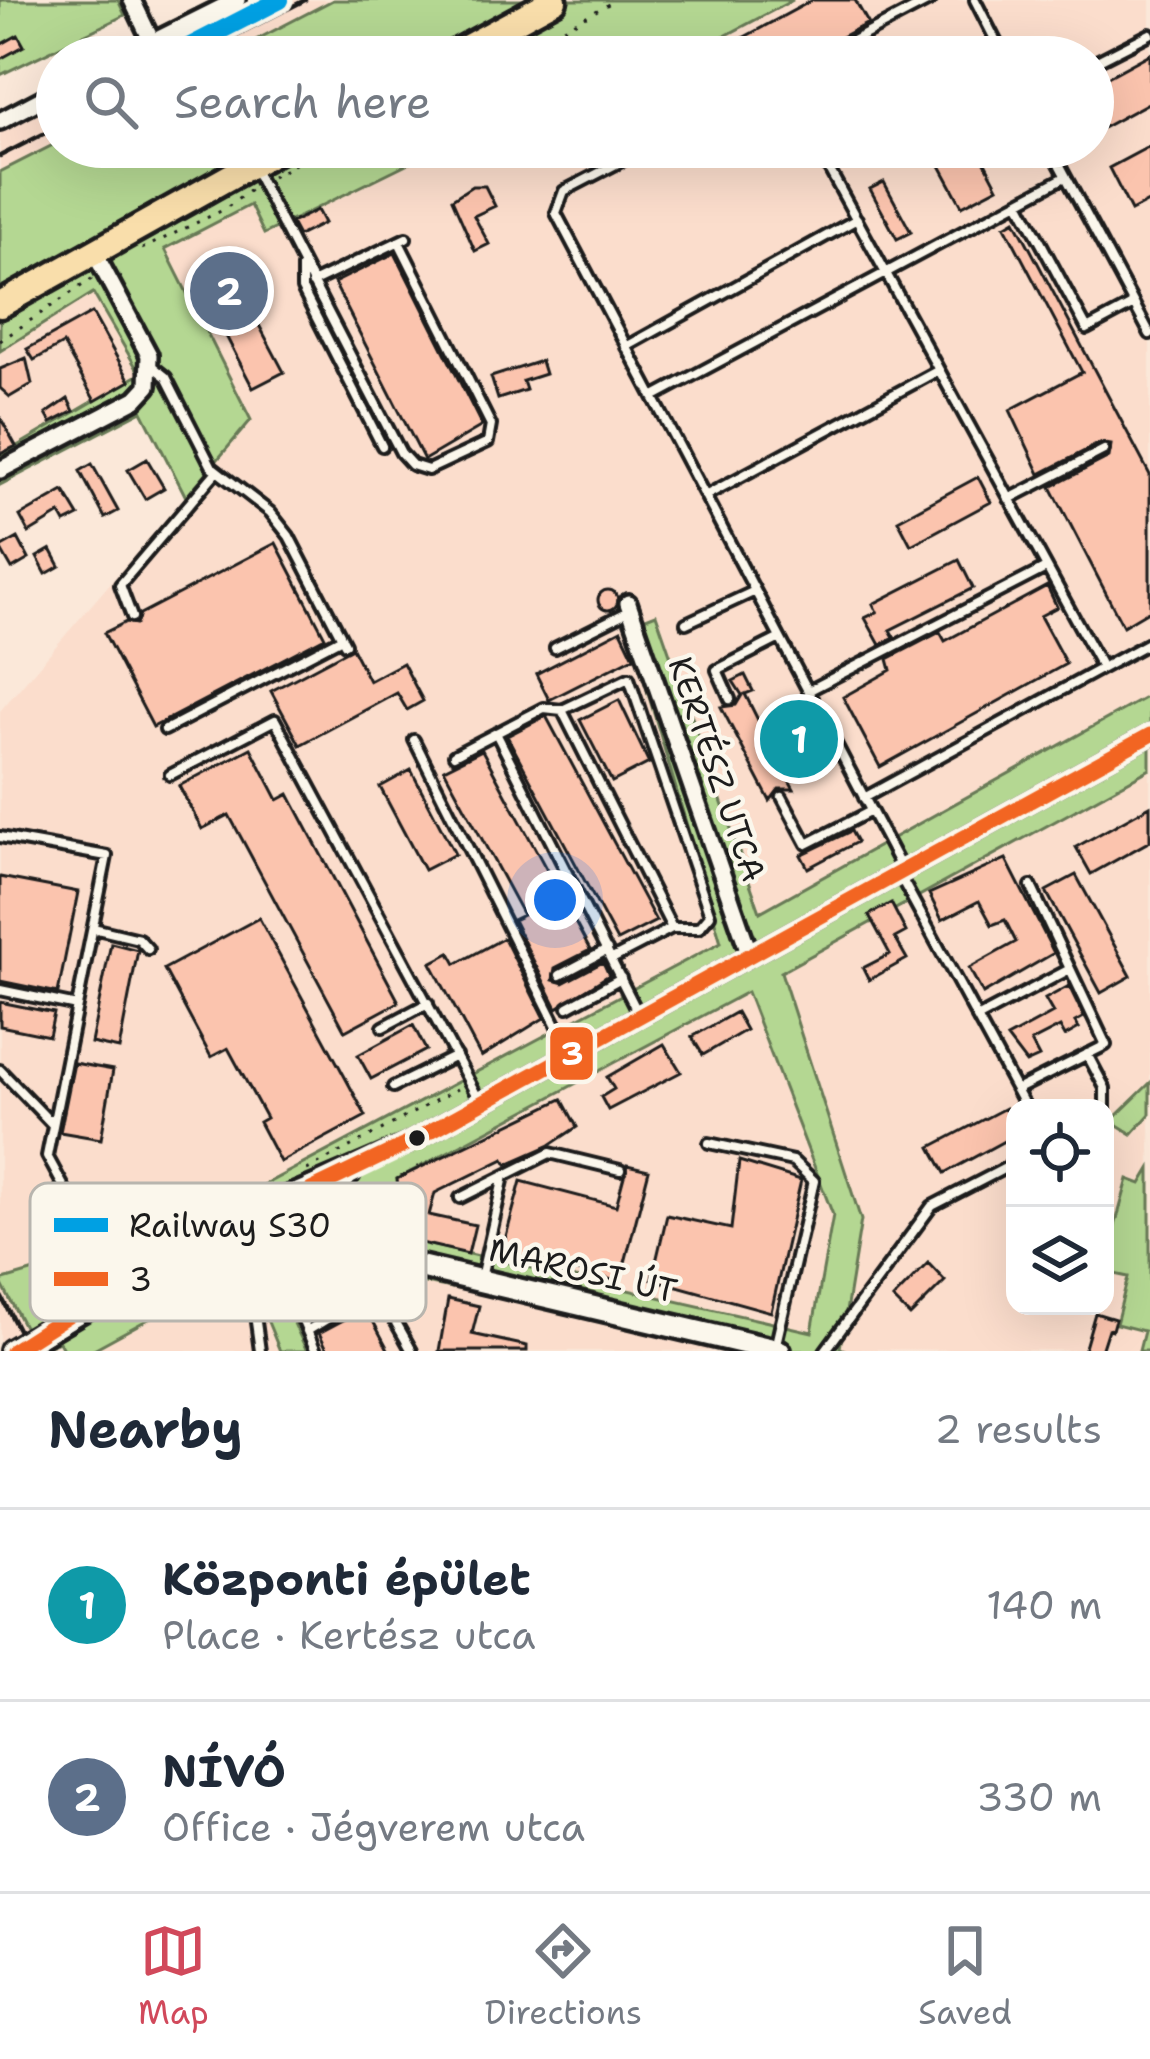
<!DOCTYPE html>
<html lang="en">
<head>
<meta charset="utf-8">
<style>
	body { margin:0; font-family:"Shantell Sans",sans-serif; background:#f6f6f7; color:#1f2937 }
	.controls { position:absolute; right:36px; bottom:36px; display:grid; overflow:hidden; border-radius:24px; box-shadow:0 12px 48px #0002 }
	.controls button { width:108px; height:108px; display:grid; place-items:center; padding:0; border:0; border-bottom:3px solid #e0e1e3; background:#fff; color:#1f2937; font:60px sans-serif }
	.you { position:absolute; left:555px; top:900px; width:42px; height:42px; margin:-30px; border:9px solid #fff; border-radius:50%; background:#1a73e8; box-shadow:0 0 0 18px #1a73e833 }
	.badge { display:grid; place-items:center; width:78px; height:78px; border-radius:50%; background:#d1495b; color:#fff; font-size:39px; font-weight:700 }
	.pin { position:absolute; translate:-50% -50%; border:6px solid #fff; box-shadow:0 3px 12px #0006 }
	.list { margin:0; padding:0; list-style:none }
	h2 { display:flex; justify-content:space-between; align-items:center; height:156px; margin:0; padding:0 48px; font-size:51px }
	h2 small { font-size:39px; font-weight:400; color:#747a83 }
	.list li { display:grid; grid-template-columns:78px 1fr auto; gap:36px; align-items:center; box-sizing:border-box; height:192px; padding:0 48px; border-top:3px solid #e0e1e3 }
	.list b { display:block; font-size:45px; white-space:nowrap }
	.list p { margin:0; font-size:39px; white-space:nowrap; color:#747a83 }
	.list em { font-size:39px; font-style:normal; color:#747a83 }
	.icon { flex:none; width:66px; height:66px; fill:none; stroke:currentColor; stroke-width:2; stroke-linecap:round; stroke-linejoin:round }
	.map { position:relative; flex:none; width:1150px; height:1351px; overflow:hidden }
	.search { position:absolute; background:#fff; box-shadow:0 12px 48px #0002; left:36px; right:36px; top:36px; height:132px; display:flex; align-items:center; gap:30px; box-sizing:border-box; padding:0 42px; border-radius:66px; color:#747a83; font-size:45px }
	.sheet { height:540px; background:#fff }
	nav { display:flex; justify-content:space-around; align-items:center; box-sizing:border-box; height:168px; border-top:3px solid #e0e1e3; background:#fff; font-size:33px; color:#747a83 }
	nav a { display:grid; justify-items:center; gap:6px }
	nav .on { color:#d1495b }
	.map>svg:first-child { display:block }
</style>
</head>
<body>
<div class="map">
<svg width="1150" height="1351" viewBox="0 0 1150 1351">
	<rect width="100%" height="100%" fill="#fbe8d9"/>
	<filter id="ink" filterUnits="userSpaceOnUse"><feTurbulence type="fractalNoise" baseFrequency=".00833" numOctaves="2"/><feDisplacementMap in="SourceGraphic" scale="24" xChannelSelector="R" yChannelSelector="G"/><feConvolveMatrix kernelMatrix="1 2 1 2 8 2 1 2 1" color-interpolation-filters="sRGB"/></filter>
	<g filter="url(#ink)">
		<path fill="#fbddcc" d="M259,0H333L223,57H143Z
			M793,0H1150V695L760,912L657,614L629,625L722,942L98,1274L86,1256L1,1282L37,1351H0V711L251,420L164,249L250,205L265,233L441,147H478L486,163L516,147H1093V57H685Z
			M57,99V143L0,172V128Z
			M93,293L141,375L0,456V351Z
			M1150,769V1083L1112,1121L1132,1133L1150,1114V1169L1141,1184L1128,1179L1105,1262V1108H1015V1306H1105V1272L1129,1277L1145,1331L1139,1351L840,1349L861,1220L781,972Z
			M747,991L833,1215L812,1332L404,1239L397,1179Z
			M312,1263L464,1290L724,1351H307L283,1300V1280Z
			M198,1292L268,1299V1322L280,1351H90Z"/>
		<path fill="#b4d792" stroke="#687a57" stroke-width="3" fill-rule="evenodd" d="M0,0H118L125,15L0,75Z
			M333,0H793L685,57H223Z
			M57,143V147H441L264,234L250,205L165,249L251,420L186,497L142,411L0,485V456L140,374L93,293L0,351V172Z
			M656,614L760,912L1150,695V769L781,972L861,1220L840,1348L847,1351H724L464,1290L312,1263L283,1280V1300L307,1351H280L268,1322L267,1299L198,1292L90,1351H64L59,1342L37,1351L0,1281L86,1256L98,1273L721,942L628,625ZM747,992L833,1215L812,1332L404,1239L397,1179Z
			M1150,1083V1114L1132,1134L1111,1121Z
			M1150,1169V1351H1139L1144,1331L1116,1324L1128,1277L1105,1272V1262L1128,1179L1141,1184Z"/>
		<path fill="#fbc4ae" stroke="#1c1c1c" stroke-width="3" d="M813,0H855L868,23L803,57H746L737,41Z
			M18,35L24,46L0,59V45Z
			M1150,54V102L1093,133V85Z
			M1150,146V201L1131,211L1109,168Z
			M930,147H977L998,187L962,206Z
			M884,182L911,232L897,239L870,189Z
			M472,186H485L495,206L474,216L489,244L475,251L452,199Z
			M317,210L324,223L298,236L291,223Z
			M1015,220L1150,475V610L1123,626L1051,487L1109,457L1111,445L1100,443L1040,474L1010,410L1082,372L1005,226Z
			M395,253L482,426L424,460L334,283Z
			M243,295L284,372L253,388L213,311Z
			M92,313L130,381L95,401L63,344L34,360L27,349Z
			M26,358L32,384L10,397L0,388V369Z
			M541,361L545,374L523,381L526,390L498,399L491,377Z
			M68,399L74,411L51,423L46,414Z
			M0,417L16,446L0,454Z
			M147,459L164,488L145,499L128,470Z
			M92,464L118,511L105,518L80,471Z
			M978,477L991,502L911,545L898,520Z
			M64,491L79,516L65,523L60,514L29,533L20,516Z
			M18,538L29,559L12,569L0,548Z
			M276,543L325,637L153,727L104,633L126,622L136,624L140,614Z
			M51,549L60,566L46,574L37,557Z
			M959,560L973,588L890,630L894,637L880,645L865,618L877,612L873,604Z
			M1047,586L1057,607L1040,616L1066,664L880,767L843,697L891,670L888,659L940,632L945,641Z
			M598 600a10 10 0 1 1 20 0a10 10 0 1 1-20 0Z
			M621,630L634,657L549,700L536,674Z
			M352,648L369,681L403,663L423,701L407,710L397,693L300,745L271,691Z
			M745,675L753,691L745,694L759,722L798,703L827,762L789,780L794,789H779L770,801L721,707L736,705L742,695L733,681Z
			M619,700L649,763L612,782L580,720Z
			M546,716L656,921L617,941L507,736Z
			M251,748L278,800L289,794L399,1002L345,1031L229,815L202,829L179,786Z
			M482,750L590,950L555,968L553,980L563,983L603,962L609,975L557,1008L513,920L523,915L444,769Z
			M411,770L455,854L424,870L380,787Z
			M1150,806V841L1091,874L1076,847Z
			M851,831L857,842L808,868L801,855Z
			M1006,859L1054,953L983,994L969,968L1016,942L1005,920L992,925L979,901L942,920L929,894Z
			M1076,875L1131,976L1101,993L1046,891Z
			M0,877L78,892L58,993L0,981Z
			M891,903L906,932L895,938L907,959L869,980L863,968L890,954L869,915Z
			M259,918L366,1116L280,1162L259,1122L266,1118L228,1048L211,1057L164,969Z
			M504,938L544,1018L481,1057L431,963L450,953L456,964Z
			M111,943L138,950L119,1049L91,1043Z
			M1069,986L1084,1017L1075,1022L1079,1028L1065,1036L1060,1027L1031,1042L1039,1057L1026,1063L1007,1038L1053,1013L1045,999Z
			M0,1002L54,1013L49,1036L0,1026Z
			M736,1012L746,1030L703,1055L692,1037Z
			M413,1025L426,1050L371,1079L358,1055Z
			M664,1044L681,1072L608,1110L601,1097L614,1089L607,1077Z
			M74,1063L113,1070L101,1139L60,1132Z
			M562,1099L577,1127L550,1145L507,1164L504,1159L435,1193L429,1215L475,1225L468,1254L404,1239L397,1179Z
			M1005,1108L1015,1135L945,1173L931,1147Z
			M739,1161L801,1180L771,1312L652,1279L667,1215L731,1229Z
			M627,1165L649,1170L620,1282L502,1251L521,1181L616,1206Z
			M928,1263L945,1281L910,1316L893,1299Z
			M448,1299L479,1306L472,1334L527,1346V1351H439Z
			M366,1308L389,1351H328L319,1333Z
			M1095,1313L1115,1319L1112,1330L1108,1329L1101,1351H1084Z"/>
		<g fill="none" stroke-linecap="round" stroke-linejoin="round">
			<defs>
				<path id="lane" d="M975,0L1004,57
					M822,57L931,0
					M1093,63L1150,34
					M649,147L564,191L556,213L903,871
					M817,147L1102,668
					M1050,147L1150,334
					M255,171L401,453L412,465L428,470L488,442L491,425L399,242
					M1019,202L1087,329L1134,304
					M302,267V289L382,446
					M312,283L406,238
					M626,347L857,219
					M151,365L166,377L212,467L270,512L289,536L345,644
					M653,397L1065,177
					M705,496L939,370
					M1009,499L1104,450
					M132,617L120,585L217,471
					M686,623L755,591
					M555,648L629,611
					M808,691L1046,568
					M730,699L717,670L780,638
					M562,710L672,928
					M165,730L342,638
					M496,733L639,1015
					M414,740L571,1054
					M454,755L544,708L562,710L629,678L710,915L699,928H672L612,959
					M170,775L275,720L480,1102
					M782,797L807,844L871,811
					M864,798L1150,642
					M0,837L107,856L47,1156L116,1283
					M900,876L1026,1108
					M93,928L139,939L148,949
					M560,975L607,950
					M0,990L77,1006
					M568,1007L621,978
					M977,1018L1070,969
					M383,1027L428,1003
					M1087,1054L1105,1088V1110
					M0,1070L52,1124
					M393,1087L456,1056
					M1016,1090L1106,1045L1031,886
					M709,1143L793,1161L814,1181L775,1348
					M460,1198L550,1153L620,1170
					M247,1257L260,1351
					M385,1259L381,1296L412,1351
					M481,1278L504,1176
					M283,1292L291,1294L327,1281L343,1287L353,1303
					M291,1294L307,1331
					M255,1314L269,1266
					M316,1351L307,1331L353,1303L381,1296
					M825,1351L932,1206L1015,1163"/>
				<path id="street" d="M132,0L152,42
					M123,57L237,0
					M0,121L57,91
					M0,470L136,399L148,386L149,355L93,250
					M628,603L750,955
					M352,1173C325,1203 339,1232 373,1246
					M258,1208L407,1144L1150,735
					M289,1227L299,1203L318,1184"/>
				<path id="secondary" d="M289,1227L371,1255L779,1351
					M12,1351L250,1211L274,1210L289,1227L287,1247L271,1260L214,1251L170,1262"/>
				<path id="primary" d="M449,57L554,0
					M0,305L283,147"/>
			</defs>
			<use href="#lane" stroke="#1c1c1c" stroke-width="16"/>
			<use href="#street" stroke="#1c1c1c" stroke-width="24"/>
			<use href="#secondary" stroke="#1c1c1c" stroke-width="30"/>
			<use href="#primary" stroke="#1c1c1c" stroke-width="33"/>
			<path stroke="#1c1c1c" stroke-width="3" stroke-dasharray="3 9" stroke-linecap="butt" d="M511,57L616,0
				M272,177L325,147
				M142,249L225,209L254,187
				M0,341L93,278
				M307,1170L457,1089
				M37,1309L94,1281"/>
			<use href="#lane" stroke="#fbf7ec" stroke-width="8"/>
			<use href="#street" stroke="#fbf7ec" stroke-width="15"/>
			<use href="#secondary" stroke="#fbf7ec" stroke-width="21"/>
			<use href="#primary" stroke="#f9deab" stroke-width="24"/>
			<path stroke="#1c1c1c" stroke-width="4.5" d="M194,57L305,0
				M0,156L57,127
				M0,1294L29,1351"/>
			<defs>
				<path id="bus-1" d="M12,1351C70,1315 128,1271 196,1255C224,1248 252,1268 278,1256L298,1207L311,1190L407,1144L1150,735"/>
			</defs>
			<use href="#bus-1" stroke="#fbf7ec" stroke-width="24"/>
			<use href="#bus-1" stroke="#f26522" stroke-width="15"/>
			<defs>
				<path id="rail-1" d="M169,57L280,0"/>
			</defs>
			<use href="#rail-1" stroke="#fbf7ec" stroke-width="27"/>
			<use href="#rail-1" stroke="#00a0e3" stroke-width="18"/>
		</g>
	</g>
	<circle fill="#1c1c1c" stroke="#fbf7ec" stroke-width="4.5" cx="417" cy="1138" r="10"/>
	<g text-anchor="middle" dominant-baseline="central" stroke-width="9" stroke-linejoin="round" paint-order="stroke">
		<g font-size="33" fill="#1c1c1c" stroke="#fbf7ec">
			<text transform="translate(717 769) rotate(71)">KERTÉSZ UTCA</text>
			<text transform="translate(583 1270) rotate(13)">MAROSI ÚT</text>
		</g>
	</g>
	<rect x="30" y="1183" width="396" height="138" rx="18" fill="#fbf7ec" stroke="#b8b5ae" stroke-width="3"/>
	<rect x="54" y="1218" width="54" height="14" fill="#00a0e3"/>
	<rect x="54" y="1272" width="54" height="14" fill="#f26522"/>
	<g font-size="33" fill="#1c1c1c">
		<text x="129" y="1237">Railway S30</text>
		<text x="129" y="1291">3</text>
	</g>
	<rect stroke="#fbf7ec" stroke-width="4.5" x="548" y="1025" width="47" height="57" rx="12" fill="#f26522"/>
	<g font-size="33" text-anchor="middle" font-weight="bold" fill="#fff">
		<text x="572" y="1065">3</text>
	</g>
</svg>
<div class="controls">
<button><svg class="icon" aria-label="locate" viewBox="0 0 24 24"><circle cx="12" cy="12" r="6"/><path d="M12 2v4M12 18v4M2 12h4M18 12h4"/></svg></button>
<button><svg class="icon" aria-label="layers" viewBox="0 0 24 24"><path d="M12 4l9 5-9 5-9-5zM3 14l9 5 9-5"/></svg></button>
</div>
<div class="you"></div>
<div class="pin badge" style="left:799px;top:739px;background:#0f9aa8">1</div>
<div class="pin badge" style="left:229px;top:291px;background:#5c6f8a">2</div>
<div class="search"><svg class="icon" aria-label="search" viewBox="0 0 24 24"><circle cx="10" cy="10" r="6"/><path d="M15 15l6 6"/></svg>Search here</div>
</div>
<section class="sheet">
<h2>Nearby<small>2 results</small></h2>
<ul class="list">
<li><span class="badge" style="background:#0f9aa8">1</span><div><b>Központi épület</b><p>Place · Kertész utca</p></div><em>140 m</em></li>
<li><span class="badge" style="background:#5c6f8a">2</span><div><b>NÍVÓ</b><p>Office · Jégverem utca</p></div><em>330 m</em></li>
</ul>
</section>
<nav>
<a class="on"><svg class="icon" aria-label="map" viewBox="0 0 24 24"><path d="M3 6l6-2 6 2 6-2v14l-6 2-6-2-6 2zM9 4v14M15 6v14"/></svg>Map</a>
<a><svg class="icon" aria-label="directions" viewBox="0 0 24 24"><path d="M12 3l9 9-9 9-9-9zM9 14v-3h6M13 9l2 2-2 2"/></svg>Directions</a>
<a><svg class="icon" aria-label="saved" viewBox="0 0 24 24"><path d="M7 4h10v16l-5-4-5 4z"/></svg>Saved</a>
</nav>
</body>
</html>
